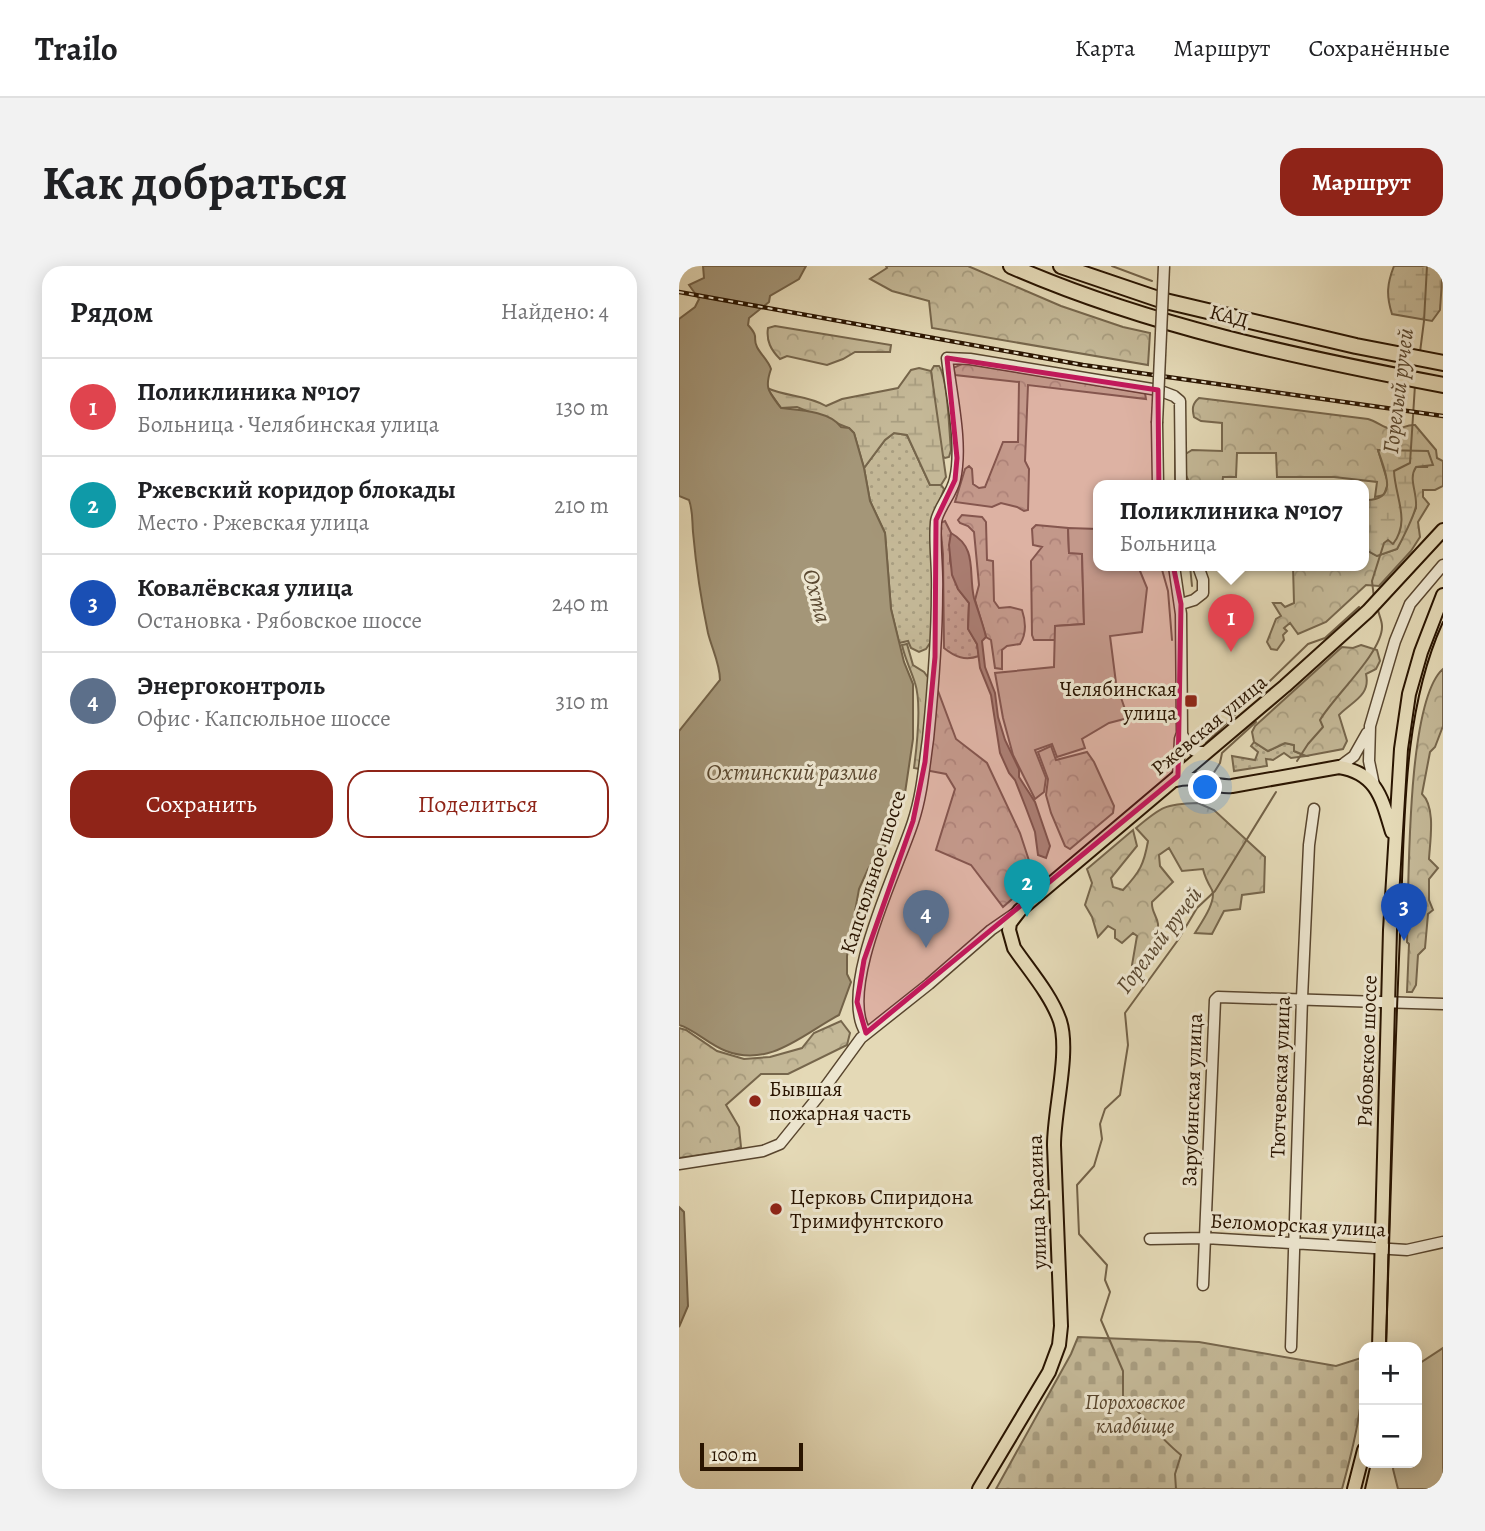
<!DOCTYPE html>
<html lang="ru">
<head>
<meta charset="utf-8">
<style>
	body { margin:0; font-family:Alegreya,serif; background:#f2f2f2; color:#202124 }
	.controls { position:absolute; right:21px; bottom:21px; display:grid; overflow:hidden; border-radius:14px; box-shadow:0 4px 18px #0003 }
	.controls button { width:63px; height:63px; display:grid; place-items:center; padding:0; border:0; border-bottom:2px solid #e0e0e0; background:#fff; color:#202124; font:35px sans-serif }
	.scale { position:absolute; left:21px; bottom:18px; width:103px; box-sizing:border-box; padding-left:7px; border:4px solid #291400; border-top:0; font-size:19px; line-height:24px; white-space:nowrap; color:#291400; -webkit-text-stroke:5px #ede6d0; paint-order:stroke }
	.you { position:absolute; left:527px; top:522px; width:24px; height:24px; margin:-18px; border:5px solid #fff; border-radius:50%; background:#1a73e8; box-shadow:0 0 0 10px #1a73e833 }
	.badge { display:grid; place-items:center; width:46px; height:46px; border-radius:50%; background:#8f2418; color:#fff; font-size:23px; font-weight:700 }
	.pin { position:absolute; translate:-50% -58px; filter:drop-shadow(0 2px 4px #0008) }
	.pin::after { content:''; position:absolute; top:37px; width:24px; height:21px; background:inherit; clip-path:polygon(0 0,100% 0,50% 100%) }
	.popup { position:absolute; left:414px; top:214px; width:276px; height:91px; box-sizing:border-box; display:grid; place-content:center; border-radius:14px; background:#fff; filter:drop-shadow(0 2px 5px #0005); font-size:23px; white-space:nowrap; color:#757577 }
	.popup b { font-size:26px; color:#202124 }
	.popup::after { content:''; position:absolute; left:50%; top:100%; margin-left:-14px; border:14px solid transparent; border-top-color:#fff }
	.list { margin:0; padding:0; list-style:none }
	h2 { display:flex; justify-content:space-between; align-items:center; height:91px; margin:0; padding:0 28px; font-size:30px }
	h2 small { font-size:23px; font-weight:400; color:#757577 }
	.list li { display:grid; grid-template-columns:46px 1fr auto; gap:21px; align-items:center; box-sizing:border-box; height:98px; padding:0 28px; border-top:2px solid #e0e0e0 }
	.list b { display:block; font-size:26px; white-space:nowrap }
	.list p { margin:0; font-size:23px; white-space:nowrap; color:#757577 }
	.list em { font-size:23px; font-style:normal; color:#757577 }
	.actions { display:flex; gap:14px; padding:21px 28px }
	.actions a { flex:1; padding:16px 0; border:2px solid #8f2418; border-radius:21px; text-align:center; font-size:24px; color:#8f2418 }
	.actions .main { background:#8f2418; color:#fff }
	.map { position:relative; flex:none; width:764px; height:1223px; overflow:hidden; border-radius:21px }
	header { display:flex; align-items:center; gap:42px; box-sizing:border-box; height:98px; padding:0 35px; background:#fff; border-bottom:2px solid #e0e0e0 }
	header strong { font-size:33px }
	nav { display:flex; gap:38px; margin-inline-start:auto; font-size:24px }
	.intro { display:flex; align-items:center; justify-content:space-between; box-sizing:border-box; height:168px; padding:0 42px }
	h1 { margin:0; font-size:49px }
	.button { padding:18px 32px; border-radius:21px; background:#8f2418; color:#fff; font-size:24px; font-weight:700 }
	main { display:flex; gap:42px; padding:0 42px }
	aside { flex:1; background:#fff; border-radius:21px; box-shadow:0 4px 18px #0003 }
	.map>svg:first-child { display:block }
</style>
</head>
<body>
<header>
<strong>Trailo</strong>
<nav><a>Карта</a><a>Маршрут</a><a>Сохранённые</a></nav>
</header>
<div class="intro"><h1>Как добраться</h1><a class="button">Маршрут</a></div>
<main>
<aside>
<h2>Рядом<small>Найдено: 4</small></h2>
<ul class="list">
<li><span class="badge" style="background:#e0444e">1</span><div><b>Поликлиника №107</b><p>Больница · Челябинская улица</p></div><em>130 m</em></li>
<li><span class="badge" style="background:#0f9aa8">2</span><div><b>Ржевский коридор блокады</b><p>Место · Ржевская улица</p></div><em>210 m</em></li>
<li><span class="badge" style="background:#1a4fb4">3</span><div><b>Ковалёвская улица</b><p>Остановка · Рябовское шоссе</p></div><em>240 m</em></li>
<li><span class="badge" style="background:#5c6f8a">4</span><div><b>Энергоконтроль</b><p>Офис · Капсюльное шоссе</p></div><em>310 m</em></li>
</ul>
<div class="actions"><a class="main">Сохранить</a><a>Поделиться</a></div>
</aside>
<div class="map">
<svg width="764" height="1223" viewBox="0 0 764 1223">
	<defs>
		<pattern id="grass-dots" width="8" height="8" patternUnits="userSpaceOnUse" patternTransform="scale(1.75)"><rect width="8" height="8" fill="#c4b897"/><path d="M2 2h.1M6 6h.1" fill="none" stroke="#a89d80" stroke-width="1.8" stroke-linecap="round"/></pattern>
		<pattern id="forest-crowns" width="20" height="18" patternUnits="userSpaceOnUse" patternTransform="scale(1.75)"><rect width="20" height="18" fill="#c4b897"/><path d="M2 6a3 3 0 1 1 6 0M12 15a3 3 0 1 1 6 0" fill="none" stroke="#a89d80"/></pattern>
		<pattern id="wetland-marsh" width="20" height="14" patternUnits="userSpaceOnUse" patternTransform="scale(1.75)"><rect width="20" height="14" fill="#c4b897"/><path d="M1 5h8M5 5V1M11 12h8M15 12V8" fill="none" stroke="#a89d80"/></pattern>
		<pattern id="cemetery-stones" width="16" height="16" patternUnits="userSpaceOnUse" patternTransform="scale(1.75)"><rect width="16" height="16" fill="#c4b897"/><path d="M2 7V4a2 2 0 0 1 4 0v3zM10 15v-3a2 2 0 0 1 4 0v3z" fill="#a89d80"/></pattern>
	</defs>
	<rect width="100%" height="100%" fill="#e4d9b6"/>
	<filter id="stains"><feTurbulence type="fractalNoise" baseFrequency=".00286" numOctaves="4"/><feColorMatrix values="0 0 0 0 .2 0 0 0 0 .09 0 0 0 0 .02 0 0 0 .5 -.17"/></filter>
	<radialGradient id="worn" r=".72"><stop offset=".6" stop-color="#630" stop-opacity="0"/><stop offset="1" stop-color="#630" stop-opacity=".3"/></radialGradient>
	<path fill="url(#grass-dots)" stroke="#76664c" stroke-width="2" d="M215,167L228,169L251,219H262L265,223L255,250V371L247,383L240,386L232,382L229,375L220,377L212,343L206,267L191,235L185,202L206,174Z
		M266,255L272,267L271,295L279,323L290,337L289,362L298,378L300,390C286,395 276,391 265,382L264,288L261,257Z
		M575,476L589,485L606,477L615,479V485L627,490L612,492L605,487L594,494L587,493L588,500L555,505L553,490L576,494L579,486L572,480Z"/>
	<path fill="url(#forest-crowns)" stroke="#76664c" stroke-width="2" d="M207,0H289L382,40L444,61L471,67L469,99L253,62L250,35L213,25L191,13L208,2Z
		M96,60L212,79L211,86H176L164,93L148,99L108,90L101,93C92,84 87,75 89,62Z
		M285,97L466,127L467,133L349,119L346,195L350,203L349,244L345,245L338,241L322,237L313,241L276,236L286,203L290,200L293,203L294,218L300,222L306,221L324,176H339L340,116L276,109L274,102Z
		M255,100H260C269,113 270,165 272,184L270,191L266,192L262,189L252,105Z
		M520,132L689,153C697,155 705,162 712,163C721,165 727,158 736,159L757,184L758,192L764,195V220L756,224H744V231L750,238L739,256L741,271L732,285L700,320L687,319L647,356L619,368L611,357L605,362L608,365L604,369L605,374L598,384L592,383L588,376L597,353L602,350L594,337H602L606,341L615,337L614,300H685V262L690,273L689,285L698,290L718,283L737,242L732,208L737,201H749L699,184L709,217L705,229L696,231L698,216L655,211H598L597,187H558L557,211H544L543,220H512L504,203L505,189L513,184L543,185V157L522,155L515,151C513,143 513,138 520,132Z
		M283,249L303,251L307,256L308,294L314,295L315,335L320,342L331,341L343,344C347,356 348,367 341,378L328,380L323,384V403L316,402L312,374L307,371L296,334L300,319L295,266L289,260L281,257L279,254Z
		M357,259L389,262L390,287H403L405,358L377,360L376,374H355L353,369L352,295L363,281L354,279L353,263Z
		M228,378L234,399L245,406L259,425L277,473L308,497L341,567L356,613L324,641L292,599L257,584L276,523L267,508L235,502C238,479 243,438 236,417C232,404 226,393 223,379Z
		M682,379L698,384L701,395L697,403L687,408C692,430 672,436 660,449L668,475L664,483L627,490L615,485V479L606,477L589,485L575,476L573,466L576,460L663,381L674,382Z
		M764,403V460L756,481L751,486L743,528C757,541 751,575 750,593L759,602L750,613V634L754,644L749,648L746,682L739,689L737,719L733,726H728L730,678L728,676C730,622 727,435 764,403Z
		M372,480L377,494L408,486L415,496L435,540L434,547L391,583L386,580L372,547L367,529L369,513L359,486Z
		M519,537L535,544L586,591L585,626L563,629L561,643L545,645L533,668L516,667C522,657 538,635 533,624C529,617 526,612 524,603L503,605L490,582L480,589L481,600L494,616L473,636C472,645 478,650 479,658C480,672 470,691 466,704L453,699L458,670L454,667L443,677L436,672V664L429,660L419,671L413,651L406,639L413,617L408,603L454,564L458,580L432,612L434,621L444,624C461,606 465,598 469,575L457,562C482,541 485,538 519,537Z
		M162,755L171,767L168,779L109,808H82L47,839L60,861L62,881L55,884L0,892V762L7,764L38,785L65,793L91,791L123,782L135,767Z"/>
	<path fill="url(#wetland-marsh)" stroke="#76664c" stroke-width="2" d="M715,0H764L761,44L753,55L713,48C707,29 708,18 715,0Z
		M240,102L252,105L267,211L262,219H251L228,169L215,167L206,174L185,202L175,167L170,162L118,141L102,142L88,122C108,131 129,129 147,140L163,133L219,122L232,104Z
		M699,184L749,185L754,199L737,201C729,213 738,225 737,240C735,250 723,274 718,283L698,290L689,285C690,273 684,264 685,257C686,248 689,243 688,234C721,233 705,204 699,184Z"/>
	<path fill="url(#cemetery-stones)" stroke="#76664c" stroke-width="2" d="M399,1071L520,1076L657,1100L685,1091C685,1137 675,1179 663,1223H317L392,1088Z"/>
	<path fill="#c4b897" stroke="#76664c" stroke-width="2" d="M389,262L419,263V300H459L468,322L463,366L431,370L437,417L449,452L430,457L403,473L406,482L378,491L373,478L356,484L367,512L365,526L356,533L334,489L324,452L316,407L375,401L376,360L405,358L403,288L390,287Z
		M764,1082V1223H719L714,1203L715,1197H738V1099Z"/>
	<path fill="#a49678" stroke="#736248" stroke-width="2" d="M24,0H127L120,13L91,30L90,36L70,52L69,59C81,72 73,71 78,81C82,89 89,94 92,103C85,123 90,126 102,142C120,144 151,145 162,161L170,162L175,167L185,202L191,235L206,267L212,343L225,396L234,418V473L226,527L220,550L210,575L189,603L180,623L168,690V708L172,716L160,749C124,768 91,802 47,785C30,779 15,763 0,759V465L41,414C41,398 33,383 29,367C22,334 17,300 14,266C13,254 14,245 10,234L0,230V53L16,41L20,33L10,19L25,12Z
		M272,267C299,282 289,306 295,332C299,345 304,358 307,371L303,375L306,401L316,427L319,451L326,474L340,503V511L356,536L371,580L367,592L359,589L356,566L347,542L336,514L330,507L321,487L312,429L301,402L298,378L289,363L290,337L279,323L273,309L270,279Z
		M0,941L5,946L9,1040L0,1061Z"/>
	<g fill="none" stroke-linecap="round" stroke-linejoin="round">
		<path stroke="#736248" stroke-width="2" d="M433,0L473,15
			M741,86L745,55L748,0
			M496,220V169
			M482,300L489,325L493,374
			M511,300L513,320
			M695,332L693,315L705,277L709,274L714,278C732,255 716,231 715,205L731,197L736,119
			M527,477L629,378L646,372L680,341
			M618,495L629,478L644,461L641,454C654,431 704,386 703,360C703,355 700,349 699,344
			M534,508L541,497L543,487L577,456
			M497,1223L496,1208L502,1189C481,1172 464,1150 444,1130V1105L422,1054L431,1026L426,1014L428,999L400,968L398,919L415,900L423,873L421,858L426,843L441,829L449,779L446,747L499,674L518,642L536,625L597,526"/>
		<defs>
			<path id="minor" d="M478,157L479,220
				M495,300L502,348L503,467L501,473L499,510
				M502,338L515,334L524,327V314L519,300
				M503,468C509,480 511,487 527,486
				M660,501L675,490L688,467
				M695,519L690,495L691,460L716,375L731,338L764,299
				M187,767C158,724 219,603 234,556C243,529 245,501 249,473C254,423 258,374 258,325C259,302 255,278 257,256C258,244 273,228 276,213C284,178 272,128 268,92L291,93L479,124L495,130L501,135L502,220
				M0,898L84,885L101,878L139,831L182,772L250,718L312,664L338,646
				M471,973L526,972L728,984L764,976
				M524,1019L536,734L539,731L764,738
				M612,1081L623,732L630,579L635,543"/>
			<path id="major" d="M497,514C520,508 531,522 553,520L660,501C698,507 703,533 713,566
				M700,1081L711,664L722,483L730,428L742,386L764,329
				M300,1223L370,1106L380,1079L382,1060L375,879C375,844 391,786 381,755C372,729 350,704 335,682L330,664L331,657L341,644L606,420L689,345L764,264
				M675,1223L685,1184"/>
			<path id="highway" d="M332,0C469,60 618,91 764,119
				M382,0L482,34L677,80L764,97"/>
		</defs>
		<use href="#minor" stroke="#58452e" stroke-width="13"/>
		<use href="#major" stroke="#291400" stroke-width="16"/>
		<use href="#highway" stroke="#291400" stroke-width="18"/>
		<use href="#minor" stroke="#ede6d0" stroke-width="10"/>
		<use href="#major" stroke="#e4d9b6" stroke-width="12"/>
		<use href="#highway" stroke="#e4d9b6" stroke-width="14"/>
		<path stroke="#291400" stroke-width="2" d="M707,1081C711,944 715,806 721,669C726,567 721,450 764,356
			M686,1223L692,1197"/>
		<defs>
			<path id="rail" d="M0,26L404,99L764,150"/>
		</defs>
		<use href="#rail" stroke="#291400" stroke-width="4.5"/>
		<use href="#rail" stroke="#ede6d0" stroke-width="2" stroke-dasharray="5" stroke-linecap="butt"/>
		<defs>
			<path id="minor-bridge" d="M478,157L485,0"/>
		</defs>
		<use href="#minor-bridge" stroke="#58452e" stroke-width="13" stroke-linecap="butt"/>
		<use href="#minor-bridge" stroke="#ede6d0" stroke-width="10"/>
	</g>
	<path fill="#c2185b" fill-opacity="0.2" stroke="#c2185b" stroke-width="5" stroke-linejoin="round" d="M268,92L479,124L480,230L502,338L499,510L187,767L178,736L185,694L234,555L246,496L256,391L257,254L276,214L278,192Z"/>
	<g fill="#8f2418" stroke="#ede6d0" stroke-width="2.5">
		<rect x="505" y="428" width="14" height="14" rx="3.5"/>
		<circle cx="76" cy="835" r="7"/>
		<circle cx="97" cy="943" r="7"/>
	</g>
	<g text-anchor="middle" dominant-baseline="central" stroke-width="6" stroke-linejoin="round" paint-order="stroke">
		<g font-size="21" fill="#291400" stroke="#ede6d0">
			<text transform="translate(550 50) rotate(15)">КАД</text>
			<text transform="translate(530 459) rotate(-40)">Ржевская улица</text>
			<text transform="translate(194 606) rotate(-72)">Капсюльное шоссе</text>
			<text transform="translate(688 785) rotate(-88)">Рябовское шоссе</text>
			<text transform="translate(601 811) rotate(-88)">Тютчевская улица</text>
			<text transform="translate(513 834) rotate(-88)">Зарубинская улица</text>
			<text transform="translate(358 936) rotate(-92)">улица Красина</text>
			<text transform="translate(619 959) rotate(3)">Беломорская улица</text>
		</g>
		<g font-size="21" fill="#291400" stroke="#ede6d0" text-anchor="start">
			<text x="498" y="423" text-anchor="end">Челябинская<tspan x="498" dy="24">улица</tspan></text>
			<text x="90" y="823">Бывшая<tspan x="90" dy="24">пожарная часть</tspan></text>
			<text x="111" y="931">Церковь Спиридона<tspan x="111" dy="24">Тримифунтского</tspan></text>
		</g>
		<g font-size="21" font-style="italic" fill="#58452d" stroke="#ede6d0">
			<text x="456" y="1136">Пороховское<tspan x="456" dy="24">кладбище</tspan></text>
		</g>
		<g font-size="23" font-style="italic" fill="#5a4830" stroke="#ede6d0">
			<text transform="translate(719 125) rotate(-83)">Горелый ручей</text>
			<text transform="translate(138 330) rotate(75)">Охта</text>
			<text x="113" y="506">Охтинский разлив</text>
			<text transform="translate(480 674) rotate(-53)">Горелый ручей</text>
		</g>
	</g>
	<rect width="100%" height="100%" filter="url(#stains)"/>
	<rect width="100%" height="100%" fill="url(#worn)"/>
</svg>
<div class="controls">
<button>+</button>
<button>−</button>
</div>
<div class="scale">100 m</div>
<div class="you"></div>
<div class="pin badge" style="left:552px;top:386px;background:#e0444e">1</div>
<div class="popup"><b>Поликлиника №107</b>Больница</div>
<div class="pin badge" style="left:348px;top:651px;background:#0f9aa8">2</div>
<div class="pin badge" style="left:725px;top:675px;background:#1a4fb4">3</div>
<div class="pin badge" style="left:247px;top:682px;background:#5c6f8a">4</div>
</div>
</main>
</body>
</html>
